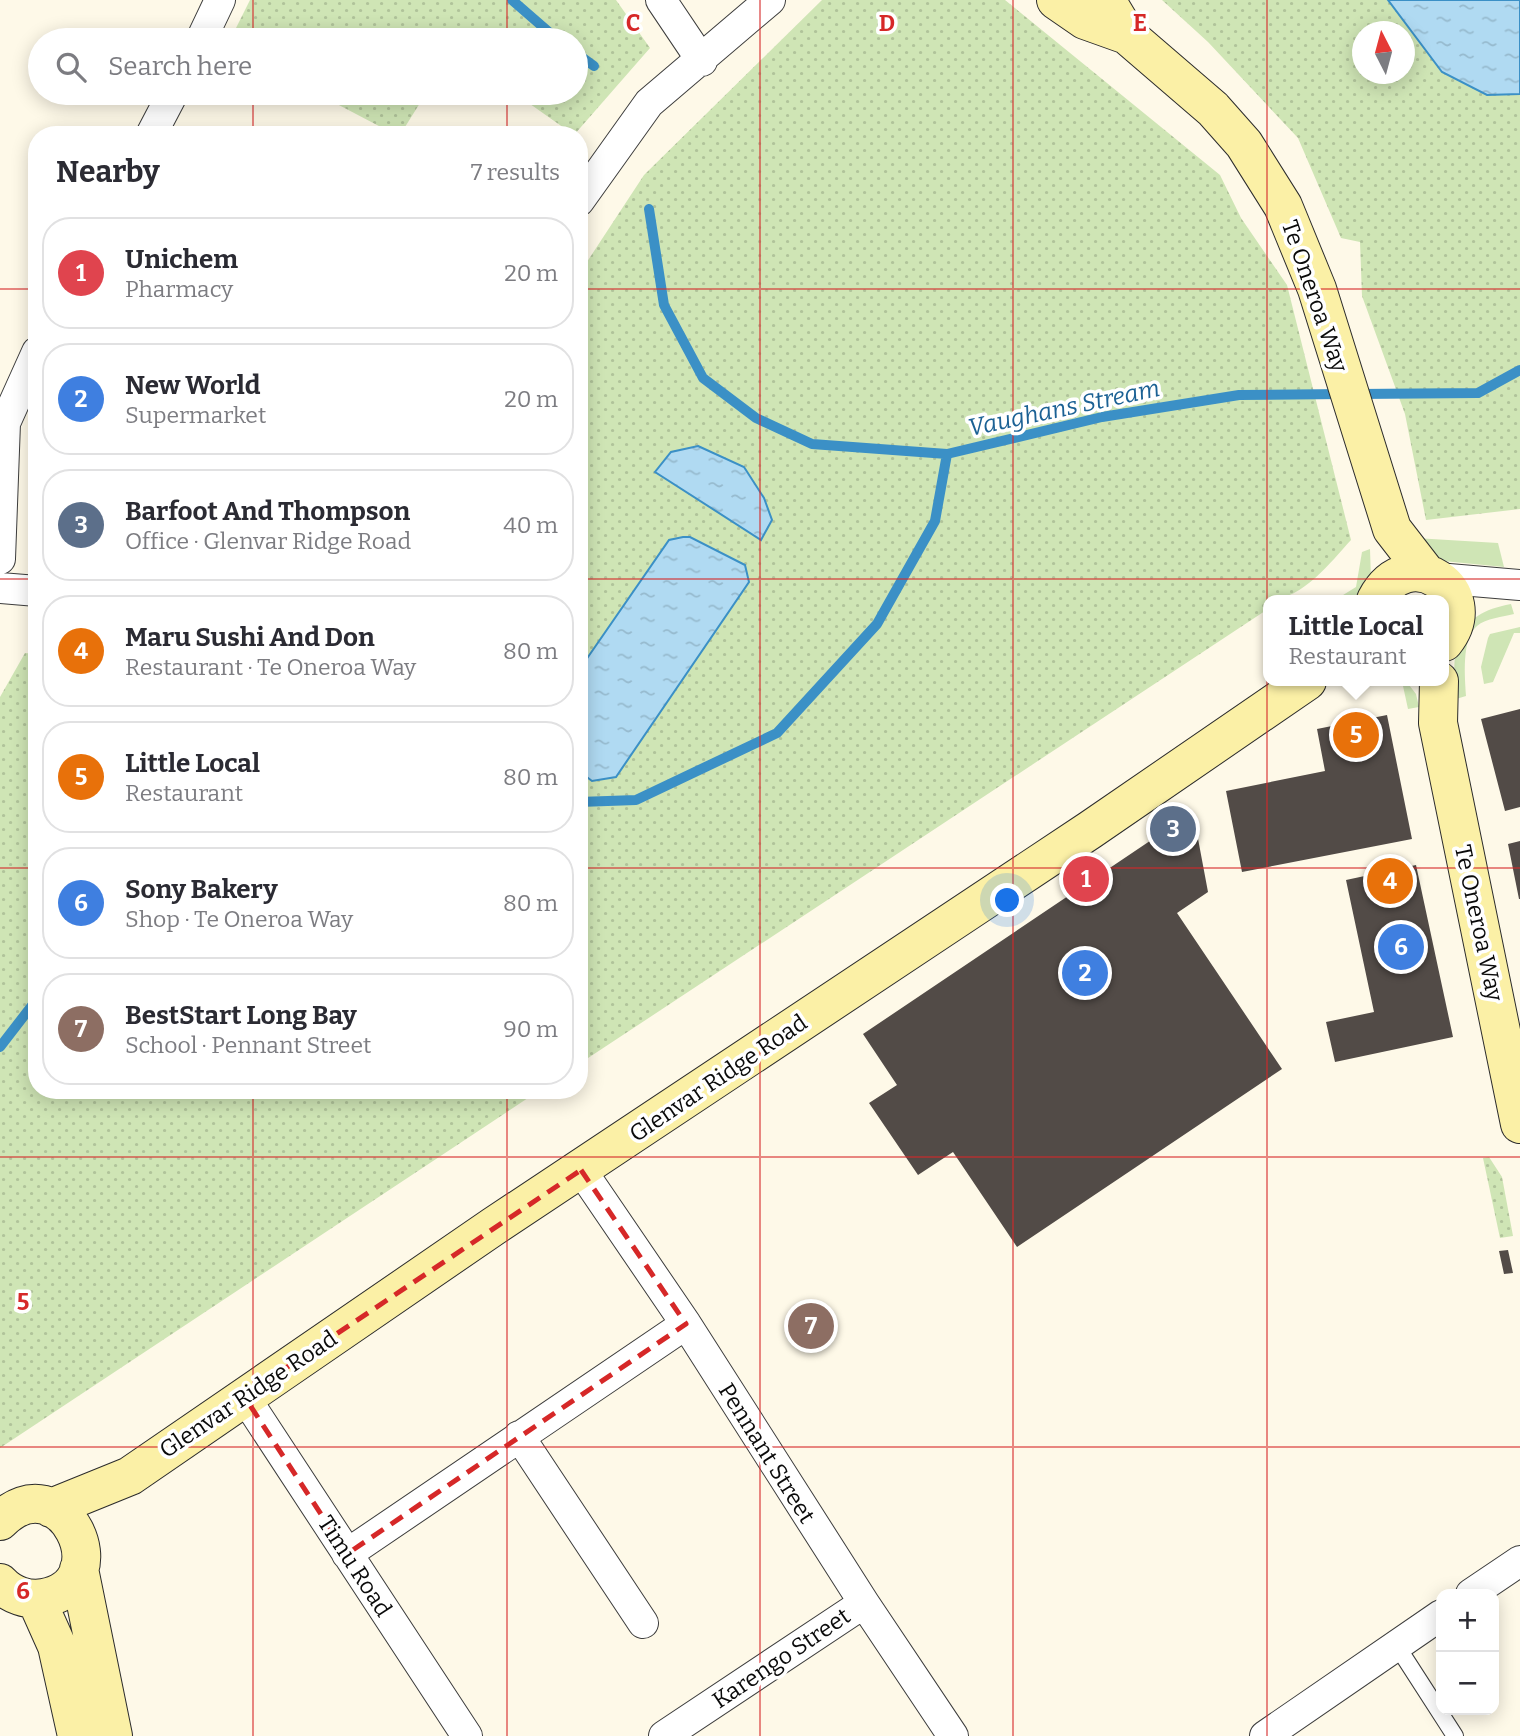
<!DOCTYPE html>
<html lang="en">
<head>
<meta charset="utf-8">
<style>
	body { margin:0; font-family:Bitter,serif; background:#f7f7f7; color:#2b2b33 }
	.controls { position:absolute; right:21px; bottom:21px; display:grid; overflow:hidden; border-radius:14px; box-shadow:0 4px 18px #0003 }
	.controls button { width:63px; height:63px; display:grid; place-items:center; padding:0; border:0; border-bottom:2px solid #e1e1e2; background:#fff; color:#2b2b33; font:35px sans-serif }
	.compass { position:absolute; left:1352px; top:21px; width:63px; height:63px; border-radius:50%; background:#fff; box-shadow:0 4px 18px #0003; rotate:354deg }
	.you { position:absolute; left:1008px; top:901px; width:24px; height:24px; margin:-18px; border:5px solid #fff; border-radius:50%; background:#1a73e8; box-shadow:0 0 0 10px #1a73e833 }
	.badge { display:grid; place-items:center; width:46px; height:46px; border-radius:50%; background:#db2777; color:#fff; font-size:23px; font-weight:700 }
	.pin { position:absolute; translate:-50% -50%; border:4px solid #fff; box-shadow:0 2px 7px #0006 }
	.popup { position:absolute; left:1263px; top:595px; width:186px; height:91px; box-sizing:border-box; display:grid; place-content:center; border-radius:14px; background:#fff; filter:drop-shadow(0 2px 5px #0005); font-size:23px; white-space:nowrap; color:#7c7c81 }
	.popup b { font-size:26px; color:#2b2b33 }
	.popup::after { content:''; position:absolute; left:50%; top:100%; margin-left:-14px; border:14px solid transparent; border-top-color:#fff }
	.list { margin:0; padding:0; list-style:none }
	h2 { display:flex; justify-content:space-between; align-items:center; height:91px; margin:0; padding:0 28px; font-size:30px }
	h2 small { font-size:23px; font-weight:400; color:#7c7c81 }
	.list li { display:grid; grid-template-columns:46px 1fr auto; gap:21px; align-items:center; box-sizing:border-box; height:112px; margin:0 14px 14px; padding:0 14px; border:2px solid #e1e1e2; border-radius:28px }
	.list b { display:block; font-size:26px; white-space:nowrap }
	.list p { margin:0; font-size:23px; white-space:nowrap; color:#7c7c81 }
	.list em { font-size:23px; font-style:normal; color:#7c7c81 }
	.icon { flex:none; width:38px; height:38px; fill:none; stroke:currentColor; stroke-width:2; stroke-linecap:round; stroke-linejoin:round }
	.map { position:relative; flex:none; width:1520px; height:1736px; overflow:hidden }
	.search { position:absolute; background:#fff; box-shadow:0 4px 18px #0003; left:28px; top:28px; width:560px; height:77px; display:flex; align-items:center; gap:18px; box-sizing:border-box; padding:0 24px; border-radius:38px; color:#7c7c81; font-size:26px }
	.panel { position:absolute; background:#fff; box-shadow:0 4px 18px #0003; left:28px; top:126px; width:560px; height:973px; border-radius:28px }
	.map>svg:first-child { display:block }
</style>
</head>
<body>
<div class="map">
<svg width="1520" height="1736" viewBox="0 0 1520 1736">
	<defs>
		<pattern id="grass-dots" width="8" height="8" patternUnits="userSpaceOnUse" patternTransform="scale(1.75)"><rect width="8" height="8" fill="#cfe5b5"/><path d="M2 2h.1M6 6h.1" fill="none" stroke="#b0c39a" stroke-width="1.8" stroke-linecap="round"/></pattern>
		<pattern id="water-ripples" width="26" height="14" patternUnits="userSpaceOnUse" patternTransform="scale(1.75)"><rect width="26" height="14" fill="#b0daf2"/><path d="M2 4q2-2 4 0t4 0M15 11q2-2 4 0t4 0" fill="none" stroke="#96bace"/></pattern>
	</defs>
	<rect width="100%" height="100%" fill="#fef9e8"/>
	<path fill="url(#grass-dots)" fill-rule="evenodd" d="M250,0H616L650,48L574,135L523,99L425,95L400,135H396L316,93H576V40H230Z
		M822,0H1005L1220,175L1241,218L1287,285L1351,540C1330,563 1302,600 1268,600V609L579,1064V274L644,175Z
		M1162,0H1388L1412,33L1487,95L1520,94V509L1426,520L1405,414L1362,296L1360,242L1341,238L1298,138L1208,42ZM1362,32H1404V74H1362Z
		M25,653L37,654V1090H540L0,1448V697Z
		M1489,1157L1502,1177L1513,1236L1500,1238L1483,1158Z"/>
	<path fill="#cfe5b5" d="M1415,538L1498,543L1504,567L1433,560Z
		M1370,549L1371,579L1363,600H1335L1356,587L1362,552Z
		M1511,604L1514,614C1503,617 1486,618 1477,626C1461,639 1465,678 1466,696L1456,699C1451,647 1455,614 1511,604Z
		M1520,627V633H1514L1493,682L1484,684L1481,667L1488,638L1490,634Z
		M1398,681H1406L1416,694L1419,707L1408,709L1403,686Z"/>
	<path fill="url(#water-ripples)" stroke="#3b90c6" stroke-width="2" d="M1388,0H1520V94L1487,95L1442,72Z
		M698,446L744,467L764,498L772,520L761,540L655,472L671,452Z
		M683,537H690L745,565L749,582L616,777L592,781L579,771V670L669,540Z"/>
	<g fill="none" stroke-linecap="round" stroke-linejoin="round">
		<path stroke="#3b90c6" stroke-width="10" d="M512,0L558,40
			M576,53L594,66
			M649,209L664,305L703,378L756,418L812,444L947,454L1102,417L1239,395L1343,394
			M1358,394L1478,393L1520,370
			M579,802L636,800L777,733L877,624L935,521L947,454
			M0,1047L37,999"/>
	</g>
	<path fill="#524b47" d="M1520,709V807L1505,811L1481,719Z
		M1387,715L1412,839L1242,872L1226,791L1325,771L1317,729Z
		M1193,812L1208,892L1177,913L1282,1069L1017,1247L953,1152L918,1175L869,1103L897,1085L863,1034Z
		M1520,841V899H1519L1508,844Z
		M1416,865L1453,1037L1335,1062L1326,1022L1374,1012L1346,880Z
		M1508,1250L1513,1273L1504,1274L1499,1251Z"/>
	<g fill="none" stroke-linecap="round" stroke-linejoin="round">
		<defs>
			<path id="lane" d="M1065,846L1086,884
				M1397,1646L1455,1736"/>
			<path id="street" d="M661,0L702,61
				M201,40L220,0
				M151,135L173,93
				M579,201L649,103L770,0
				M0,559L5,423L37,352
				M1437,578L1520,585
				M0,588L37,591
				M581,1170L686,1324L864,1603L953,1736
				M244,1396L467,1736
				M519,1436L643,1623
				M347,1554L686,1324
				M1471,1594L1520,1561
				M664,1736L864,1603
				M1265,1736L1441,1615"/>
			<path id="secondary" d="M1056,0L1085,20L1127,35
				M1106,0L1127,35L1213,109L1244,144L1283,206L1317,289L1392,529L1426,573
				M1376,600C1408,539 1485,591 1444,642
				M1439,681L1438,723L1520,1124
				M51,1508L130,1476L494,1226L1090,830L1307,681
				M0,1521C61,1459 123,1583 44,1598C28,1601 11,1595 0,1583
				M79,1569L113,1736
				M36,1599L57,1646L77,1736"/>
		</defs>
		<use href="#lane" stroke="#3d3d3d" stroke-width="18"/>
		<use href="#street" stroke="#3d3d3d" stroke-width="32"/>
		<use href="#secondary" stroke="#2c2c2c" stroke-width="40"/>
		<use href="#lane" stroke="#fff" stroke-width="16"/>
		<use href="#street" stroke="#fff" stroke-width="30"/>
		<use href="#secondary" stroke="#fbf0a6" stroke-width="38"/>
	</g>
	<path fill="none" stroke="#d62828" stroke-width="5" stroke-dasharray="14 9" stroke-linejoin="round" d="M581,1170L686,1324L347,1554L244,1396Z"/>
	<path fill="none" stroke="#d62828" stroke-width="2" stroke-opacity="0.55" d="M253,0V40M507,0V40M760,0V1736M1013,0V1736M1267,0V1736M253,93V135M507,93V135M0,289H37M579,289H1520M0,579H37M579,579H1520M0,868H37M579,868H1520M253,1090V1736M507,1090V1736M0,1157H1520M0,1447H1520"/>
	<g text-anchor="middle" dominant-baseline="central" stroke-width="7" stroke-linejoin="round" paint-order="stroke">
		<g font-size="23" fill="#0a0a0a" stroke="#fff">
			<text transform="translate(1315 296) rotate(71)">Te Oneroa Way</text>
			<text transform="translate(1479 923) rotate(78)">Te Oneroa Way</text>
			<text transform="translate(718 1078) rotate(-34)">Glenvar Ridge Road</text>
			<text transform="translate(248 1394) rotate(-34)">Glenvar Ridge Road</text>
			<text transform="translate(767 1453) rotate(58)">Pennant Street</text>
			<text transform="translate(355 1566) rotate(57)">Timu Road</text>
			<text transform="translate(781 1658) rotate(-34)">Karengo Street</text>
		</g>
		<g font-size="24" font-style="italic" fill="#1b6194" stroke="#fff">
			<text transform="translate(1064 408) rotate(-12)">Vaughans Stream</text>
		</g>
	</g>
	<g font-size="23" text-anchor="middle" font-weight="bold" fill="#d62828" stroke="#fff" stroke-width="7" stroke-linejoin="round" paint-order="stroke">
		<text x="633" y="31">C</text>
		<text x="887" y="31">D</text>
		<text x="1140" y="31">E</text>
		<text x="23" y="1310">5</text>
		<text x="23" y="1599">6</text>
	</g>
</svg>
<div class="controls">
<button>+</button>
<button>−</button>
</div>
<svg class="compass" viewBox="-18 -18 36 36"><path d="M0-13l5 13h-10z" fill="#e53935"/><path d="M0 13l5-13h-10z" fill="#7c7c81"/></svg>
<div class="you"></div>
<div class="pin badge" style="left:1086px;top:879px;background:#e0444e">1</div>
<div class="pin badge" style="left:1085px;top:973px;background:#3f7fe0">2</div>
<div class="pin badge" style="left:1173px;top:829px;background:#5c6f8a">3</div>
<div class="pin badge" style="left:1390px;top:881px;background:#e8710a">4</div>
<div class="pin badge" style="left:1356px;top:735px;background:#e8710a">5</div>
<div class="popup"><b>Little Local</b>Restaurant</div>
<div class="pin badge" style="left:1401px;top:947px;background:#3f7fe0">6</div>
<div class="pin badge" style="left:811px;top:1326px;background:#8d6e63">7</div>
<div class="search"><svg class="icon" aria-label="search" viewBox="0 0 24 24"><circle cx="10" cy="10" r="6"/><path d="M15 15l6 6"/></svg>Search here</div>
<section class="panel">
<h2>Nearby<small>7 results</small></h2>
<ul class="list">
<li><span class="badge" style="background:#e0444e">1</span><div><b>Unichem</b><p>Pharmacy</p></div><em>20 m</em></li>
<li><span class="badge" style="background:#3f7fe0">2</span><div><b>New World</b><p>Supermarket</p></div><em>20 m</em></li>
<li><span class="badge" style="background:#5c6f8a">3</span><div><b>Barfoot And Thompson</b><p>Office · Glenvar Ridge Road</p></div><em>40 m</em></li>
<li><span class="badge" style="background:#e8710a">4</span><div><b>Maru Sushi And Don</b><p>Restaurant · Te Oneroa Way</p></div><em>80 m</em></li>
<li><span class="badge" style="background:#e8710a">5</span><div><b>Little Local</b><p>Restaurant</p></div><em>80 m</em></li>
<li><span class="badge" style="background:#3f7fe0">6</span><div><b>Sony Bakery</b><p>Shop · Te Oneroa Way</p></div><em>80 m</em></li>
<li><span class="badge" style="background:#8d6e63">7</span><div><b>BestStart Long Bay</b><p>School · Pennant Street</p></div><em>90 m</em></li>
</ul>
</section>
</div>
</body>
</html>
